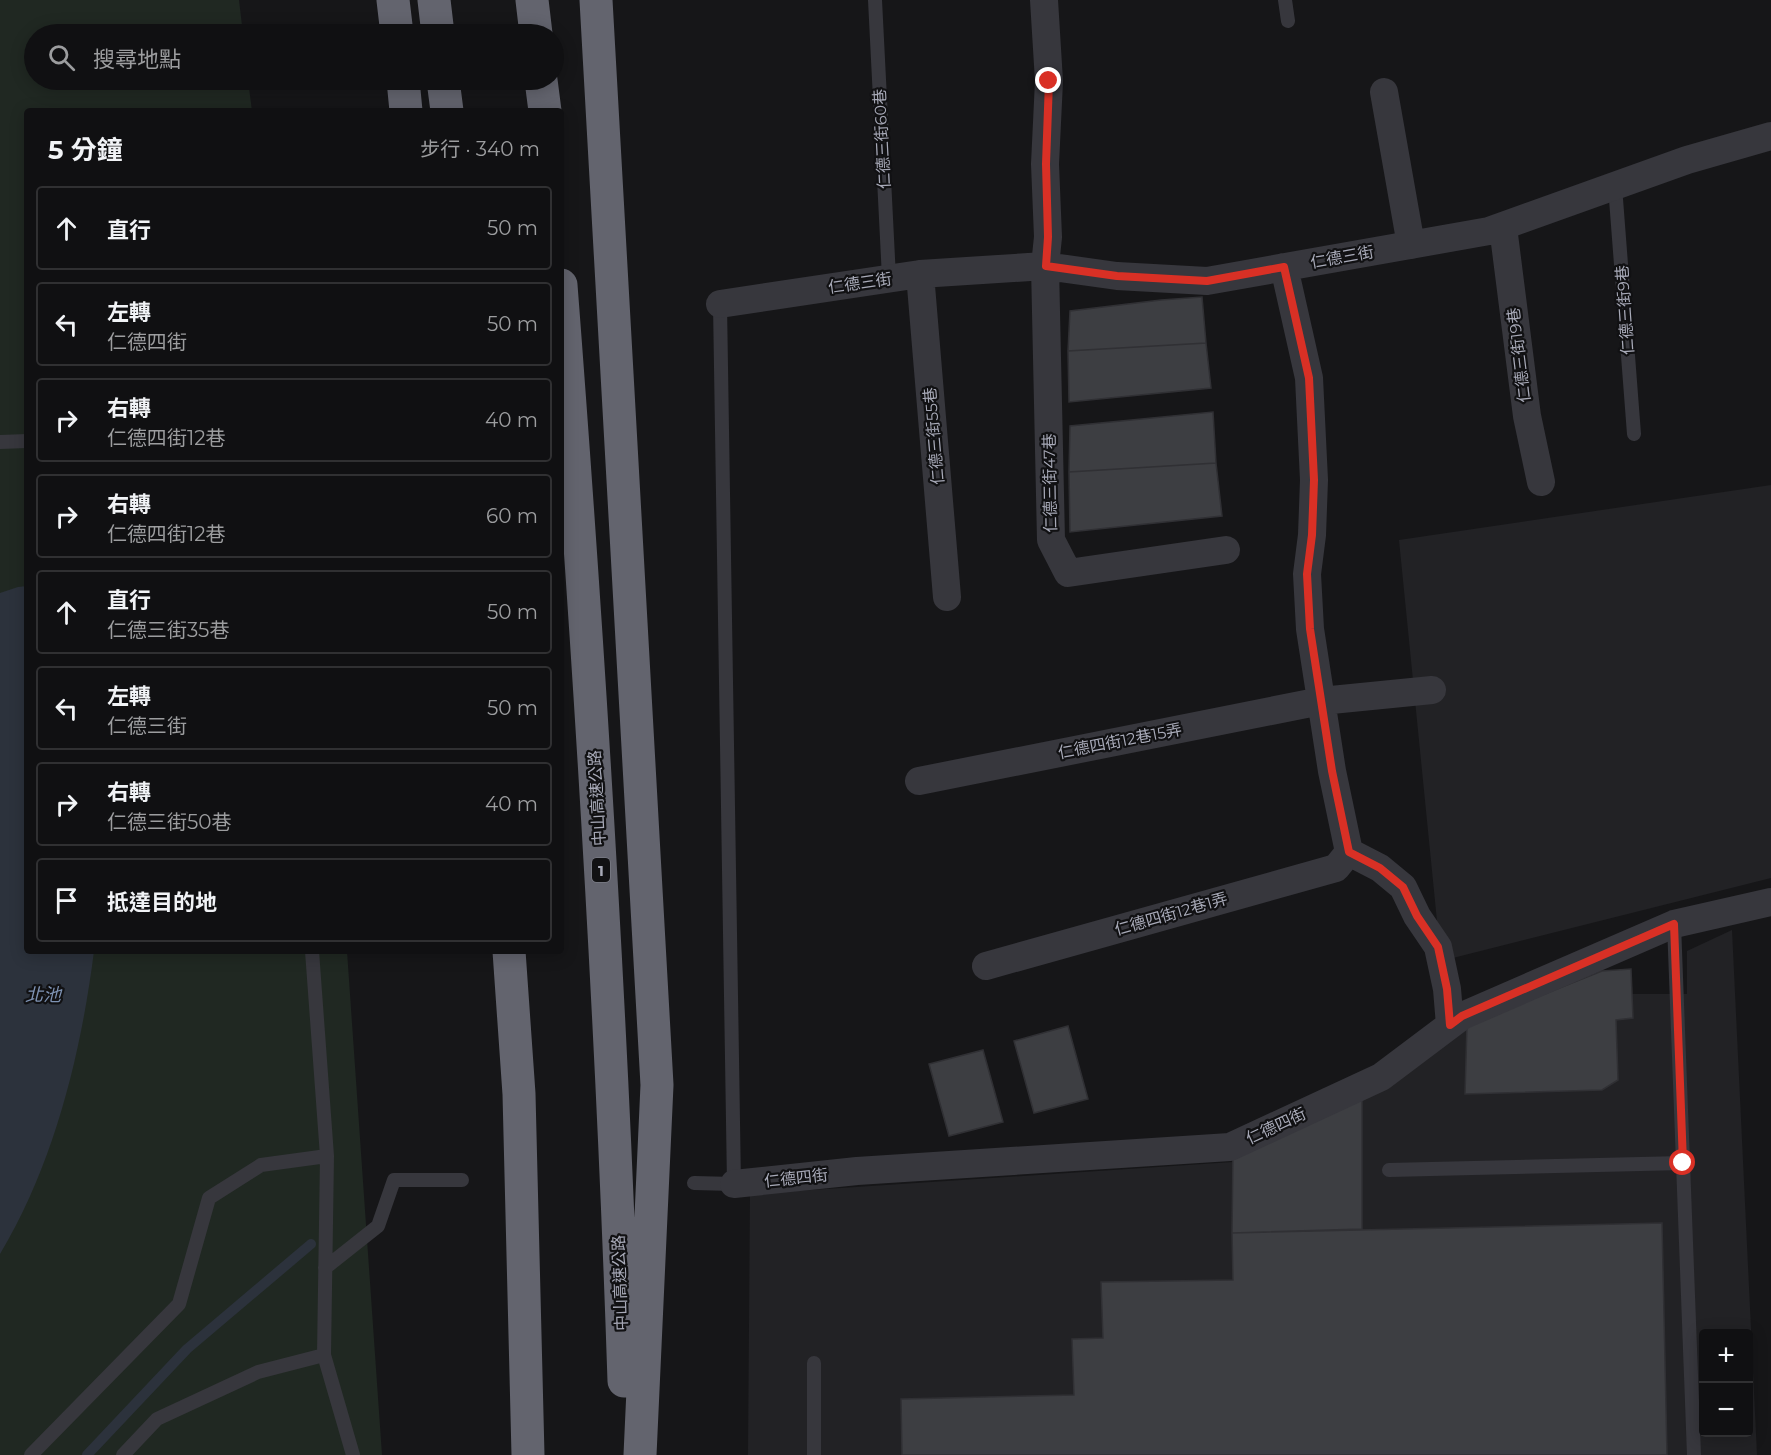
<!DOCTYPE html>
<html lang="zh-TW">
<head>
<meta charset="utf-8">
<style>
	body { margin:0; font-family:Montserrat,"Noto Sans TC",sans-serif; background:#1e1e20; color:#f1f3f6 }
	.controls { position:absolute; right:18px; bottom:18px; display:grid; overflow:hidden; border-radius:6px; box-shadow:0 3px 15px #0003 }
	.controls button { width:54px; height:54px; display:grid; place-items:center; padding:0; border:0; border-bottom:2px solid #303032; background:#101012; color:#f1f3f6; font:30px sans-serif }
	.stop { position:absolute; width:18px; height:18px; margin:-14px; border:4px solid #d93025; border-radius:50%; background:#fff }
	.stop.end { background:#d93025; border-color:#fff; box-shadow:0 2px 6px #0008 }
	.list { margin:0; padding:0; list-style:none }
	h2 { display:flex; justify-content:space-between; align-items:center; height:78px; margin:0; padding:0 24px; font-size:26px }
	h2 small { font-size:20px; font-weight:400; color:#9c9d9f }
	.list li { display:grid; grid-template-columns:39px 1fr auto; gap:18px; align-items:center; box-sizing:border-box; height:84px; margin:0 12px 12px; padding:0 12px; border:2px solid #303032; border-radius:6px }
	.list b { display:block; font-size:22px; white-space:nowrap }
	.list p { margin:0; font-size:20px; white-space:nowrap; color:#9c9d9f }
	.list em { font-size:20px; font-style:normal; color:#9c9d9f }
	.icon { flex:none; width:33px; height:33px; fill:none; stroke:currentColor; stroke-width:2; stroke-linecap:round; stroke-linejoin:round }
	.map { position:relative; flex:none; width:1771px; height:1455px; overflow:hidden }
	.search { position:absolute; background:#101012; box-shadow:0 3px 15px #0003; left:24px; top:24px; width:540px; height:66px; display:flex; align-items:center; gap:15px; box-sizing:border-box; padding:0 21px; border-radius:33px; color:#9c9d9f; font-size:22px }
	.panel { position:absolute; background:#101012; box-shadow:0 3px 15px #0003; left:24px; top:108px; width:540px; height:846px; border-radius:6px }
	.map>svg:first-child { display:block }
</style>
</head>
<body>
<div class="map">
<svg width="1771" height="1455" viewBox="0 0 1771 1455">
	<rect width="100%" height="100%" fill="#161618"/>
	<path fill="#222225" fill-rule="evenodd" d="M1771,485V878L1441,961L1399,540Z
		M1732,930L1757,1455H748L750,1194L1233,1162V1152L1467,1025L1602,971L1631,969L1632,994H1687V951ZM1704,1334H1748V1432H1704Z"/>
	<path fill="#202822" d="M0,0H239L243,34H34V80H248L252,111H27V951H347L382,1455H0Z"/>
	<path fill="#2c323c" d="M27,586V951H94C81,1054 54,1164 0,1254V593L18,587Z"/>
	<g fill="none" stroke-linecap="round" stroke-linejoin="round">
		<path stroke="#2c323c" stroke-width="10" d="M87,1455L187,1349L311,1244"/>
	</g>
	<path fill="#3d3e42" stroke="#303034" stroke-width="1.5" d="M1202,297L1206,343L1068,351L1070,311L1161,300Z
		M1206,343L1211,388L1069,402L1068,351Z
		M1213,412L1216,463L1069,472L1070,426Z
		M1216,463L1222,516L1070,532L1069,472Z
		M1631,969L1633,1018L1616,1020L1618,1080L1602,1090L1465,1094L1467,1025L1602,971Z
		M1068,1026L1088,1099L1034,1113L1014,1041Z
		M983,1050L1003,1122L949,1136L929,1064Z
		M1362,1099V1229L1232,1233L1233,1152Z
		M1662,1223L1667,1455H902L901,1399L1074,1395L1072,1339L1103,1338L1101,1282L1233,1280L1232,1233Z"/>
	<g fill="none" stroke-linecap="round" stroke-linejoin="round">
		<path stroke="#37373d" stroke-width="14" d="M875,0L889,278
			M1285,0L1288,21
			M1615,186L1634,434
			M0,442L27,441
			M1674,924L1694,1455
			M312,951L327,1156L324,1355L353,1455
			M1389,1170L1683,1163
			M694,1183L734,1184L720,304
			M325,1268L378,1226L394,1180H462
			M814,1363V1455
			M31,1455L179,1304L209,1198L261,1165L327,1156
			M123,1455L157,1419L258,1372L324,1355"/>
		<path stroke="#37373d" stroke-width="28" d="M1044,0L1049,81L1045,164L1048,237L1045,266L1051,540L1068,573L1226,550
			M1384,92L1411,245
			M1503,227L1527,416L1541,482
			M1284,267L1309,378L1314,480L1312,535L1307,574L1310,629L1332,771L1349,852L1380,868L1403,887L1417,916L1438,947L1447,989L1450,1025
			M920,274L947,597
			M720,304L920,274L1045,266L1117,276L1207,281L1489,231L1687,160L1771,136
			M919,781L1321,701L1432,690
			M986,966L1336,868L1349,852
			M734,1184L857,1171L1230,1147L1381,1077L1462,1016L1674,924L1771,902"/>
		<path stroke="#63646e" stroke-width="33" d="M393,0L397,34
			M434,0L438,34
			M532,0L536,34
			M596,0L657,1085L640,1455
			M403,80L406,111
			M443,80L447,111
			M541,80L545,111
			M561,285C589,650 612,1015 624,1381
			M509,951L519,1094L528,1455"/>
	</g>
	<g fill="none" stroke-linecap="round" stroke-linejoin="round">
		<path stroke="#d93025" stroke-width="8" d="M1049,81L1046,164L1048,237L1046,266L1117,276L1207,281L1284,267L1309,378L1314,480L1312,535L1307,574L1310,629L1332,771L1349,852L1380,868L1403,887L1417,916L1438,947L1447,989L1450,1025L1462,1016L1674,924L1683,1163"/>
	</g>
	<g text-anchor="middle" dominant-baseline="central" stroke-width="4.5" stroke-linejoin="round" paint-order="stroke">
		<rect fill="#111113" stroke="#7b7c86" stroke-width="1.5" x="592" y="858" width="18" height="24" rx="4.5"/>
		<g font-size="15" font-weight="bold" fill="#a8aab8">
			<text x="601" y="870">1</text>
		</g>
		<g font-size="16" fill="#a8aab8" stroke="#111113">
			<text transform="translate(882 139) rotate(-93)">仁德三街60巷</text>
			<text transform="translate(1342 257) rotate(-10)">仁德三街</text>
			<text transform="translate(860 283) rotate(-8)">仁德三街</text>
			<text transform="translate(1625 310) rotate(-94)">仁德三街9巷</text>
			<text transform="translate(1519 355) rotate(-97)">仁德三街19巷</text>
			<text transform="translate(934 436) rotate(-95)">仁德三街55巷</text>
			<text transform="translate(1050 483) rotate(-91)">仁德三街47巷</text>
			<text transform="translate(1120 741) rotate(-11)">仁德四街12巷15弄</text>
			<text transform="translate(597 798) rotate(-93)">中山高速公路</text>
			<text transform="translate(1171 914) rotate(-16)">仁德四街12巷1弄</text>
			<text transform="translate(1276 1126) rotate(-25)">仁德四街</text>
			<text transform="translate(796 1178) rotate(-6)">仁德四街</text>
			<text transform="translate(620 1283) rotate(-92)">中山高速公路</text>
		</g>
		<g font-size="18" font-style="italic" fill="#7e93b4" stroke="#111113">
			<text x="43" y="995">北池</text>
		</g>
	</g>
</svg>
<div class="controls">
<button>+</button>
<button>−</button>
</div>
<div class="stop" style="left:1683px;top:1163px"></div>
<div class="stop end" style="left:1049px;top:81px"></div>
<div class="search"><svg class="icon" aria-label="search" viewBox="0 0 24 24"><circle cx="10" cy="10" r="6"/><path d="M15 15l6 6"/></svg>搜尋地點</div>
<section class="panel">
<h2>5 分鐘<small>步行 · 340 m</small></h2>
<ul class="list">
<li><svg class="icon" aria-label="ahead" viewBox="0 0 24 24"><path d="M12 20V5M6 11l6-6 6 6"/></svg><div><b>直行</b></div><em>50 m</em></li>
<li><svg class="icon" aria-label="left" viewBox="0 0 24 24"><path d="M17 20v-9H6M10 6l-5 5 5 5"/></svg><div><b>左轉</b><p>仁德四街</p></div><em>50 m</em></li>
<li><svg class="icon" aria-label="right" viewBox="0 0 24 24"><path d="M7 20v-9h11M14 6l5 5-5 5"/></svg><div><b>右轉</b><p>仁德四街12巷</p></div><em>40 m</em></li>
<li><svg class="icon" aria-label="right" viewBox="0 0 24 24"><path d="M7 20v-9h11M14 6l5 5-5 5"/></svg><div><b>右轉</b><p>仁德四街12巷</p></div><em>60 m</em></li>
<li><svg class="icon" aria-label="ahead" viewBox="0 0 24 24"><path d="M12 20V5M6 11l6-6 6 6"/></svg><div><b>直行</b><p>仁德三街35巷</p></div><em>50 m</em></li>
<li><svg class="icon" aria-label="left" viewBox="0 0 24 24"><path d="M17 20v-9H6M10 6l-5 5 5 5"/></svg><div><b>左轉</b><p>仁德三街</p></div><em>50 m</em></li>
<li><svg class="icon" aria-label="right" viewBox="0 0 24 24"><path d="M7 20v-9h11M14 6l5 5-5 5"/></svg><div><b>右轉</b><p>仁德三街50巷</p></div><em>40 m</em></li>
<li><svg class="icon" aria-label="arrive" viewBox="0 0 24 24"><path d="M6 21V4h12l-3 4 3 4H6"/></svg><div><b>抵達目的地</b></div></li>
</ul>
</section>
</div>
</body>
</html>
